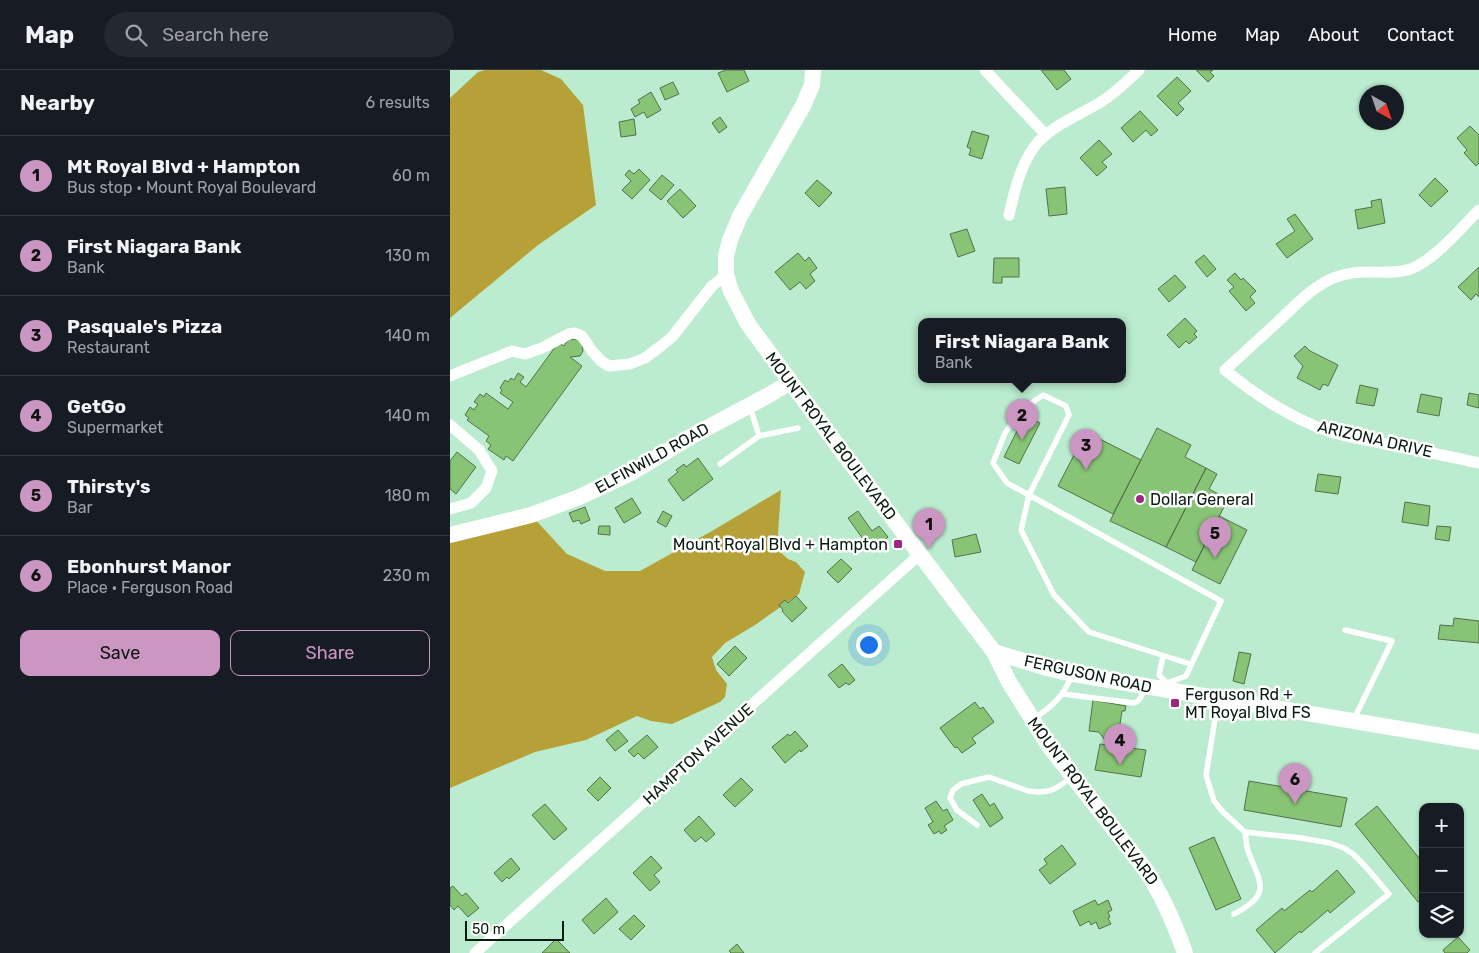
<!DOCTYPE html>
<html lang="en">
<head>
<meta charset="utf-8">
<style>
	body { margin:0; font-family:Rubik,sans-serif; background:#242831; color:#f1f3f6 }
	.controls { position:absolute; right:15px; bottom:15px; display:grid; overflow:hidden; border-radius:10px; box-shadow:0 1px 4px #0004 }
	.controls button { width:45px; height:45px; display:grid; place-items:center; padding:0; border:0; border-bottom:1px solid #363941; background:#171b24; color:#f1f3f6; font:25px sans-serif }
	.compass { position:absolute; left:909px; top:15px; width:45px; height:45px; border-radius:50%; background:#171b24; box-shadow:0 1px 4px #0004; rotate:140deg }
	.scale { position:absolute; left:15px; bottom:12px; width:99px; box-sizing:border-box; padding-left:5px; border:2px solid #081b10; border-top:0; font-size:14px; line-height:18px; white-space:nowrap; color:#081b10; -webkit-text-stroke:4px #fff; paint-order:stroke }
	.you { position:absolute; left:418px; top:574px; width:18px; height:18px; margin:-12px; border:4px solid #fff; border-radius:50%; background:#1a73e8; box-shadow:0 0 0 8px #1a73e833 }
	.badge { display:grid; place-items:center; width:32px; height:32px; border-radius:50%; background:#cb97c2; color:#111; font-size:16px; font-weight:700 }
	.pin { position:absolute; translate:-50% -41px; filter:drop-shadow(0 1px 2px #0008) }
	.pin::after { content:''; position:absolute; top:26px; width:18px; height:15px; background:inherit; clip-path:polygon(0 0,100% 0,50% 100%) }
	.popup { position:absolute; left:468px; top:248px; width:208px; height:65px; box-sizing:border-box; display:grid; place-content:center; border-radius:10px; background:#171b24; filter:drop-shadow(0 1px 4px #0005); font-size:16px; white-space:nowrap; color:#9ea1a6 }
	.popup b { font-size:19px; color:#f1f3f6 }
	.popup::after { content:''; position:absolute; left:50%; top:100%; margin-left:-10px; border:10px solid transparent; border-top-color:#171b24 }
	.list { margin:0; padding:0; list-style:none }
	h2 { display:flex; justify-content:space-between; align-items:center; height:65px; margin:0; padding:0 20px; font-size:21px }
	h2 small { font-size:16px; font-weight:400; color:#9ea1a6 }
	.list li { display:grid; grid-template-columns:32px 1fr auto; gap:15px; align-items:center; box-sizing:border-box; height:80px; padding:0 20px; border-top:1px solid #363941 }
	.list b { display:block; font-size:19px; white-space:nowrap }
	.list p { margin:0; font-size:16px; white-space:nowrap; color:#9ea1a6 }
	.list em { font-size:16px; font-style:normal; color:#9ea1a6 }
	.actions { display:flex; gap:10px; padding:15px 20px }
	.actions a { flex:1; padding:11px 0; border:1px solid #cb97c2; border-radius:10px; text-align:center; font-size:18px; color:#cb97c2 }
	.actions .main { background:#cb97c2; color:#111 }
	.icon { flex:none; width:28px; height:28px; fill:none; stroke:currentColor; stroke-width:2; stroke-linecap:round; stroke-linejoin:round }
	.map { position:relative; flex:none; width:1029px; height:883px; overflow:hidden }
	header { display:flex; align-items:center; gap:30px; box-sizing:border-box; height:70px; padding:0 25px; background:#171b24; border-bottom:1px solid #363941 }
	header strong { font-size:24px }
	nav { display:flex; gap:28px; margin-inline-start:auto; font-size:18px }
	.search { width:350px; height:45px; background:#242831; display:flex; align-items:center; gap:12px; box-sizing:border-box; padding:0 18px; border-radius:28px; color:#9ea1a6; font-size:19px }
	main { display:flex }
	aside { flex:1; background:#171b24 }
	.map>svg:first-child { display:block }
</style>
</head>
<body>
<header>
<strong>Map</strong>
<div class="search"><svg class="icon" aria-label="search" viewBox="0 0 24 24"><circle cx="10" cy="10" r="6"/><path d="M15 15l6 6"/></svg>Search here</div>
<nav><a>Home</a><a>Map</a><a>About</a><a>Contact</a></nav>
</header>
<main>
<aside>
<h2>Nearby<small>6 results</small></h2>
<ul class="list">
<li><span class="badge">1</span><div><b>Mt Royal Blvd + Hampton</b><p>Bus stop · Mount Royal Boulevard</p></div><em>60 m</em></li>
<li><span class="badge">2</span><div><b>First Niagara Bank</b><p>Bank</p></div><em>130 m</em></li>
<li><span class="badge">3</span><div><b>Pasquale's Pizza</b><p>Restaurant</p></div><em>140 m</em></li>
<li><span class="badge">4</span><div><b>GetGo</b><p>Supermarket</p></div><em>140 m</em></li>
<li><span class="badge">5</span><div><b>Thirsty's</b><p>Bar</p></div><em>180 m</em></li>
<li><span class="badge">6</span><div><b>Ebonhurst Manor</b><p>Place · Ferguson Road</p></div><em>230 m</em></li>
</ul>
<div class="actions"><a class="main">Save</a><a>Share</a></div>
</aside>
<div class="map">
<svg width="1029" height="883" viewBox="0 0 1029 883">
	<rect width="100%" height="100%" fill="#bbeccf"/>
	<path fill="#b5a138" d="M35,0H91L111,9L133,35L146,135L88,175L0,248V28L28,2Z
		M331,420L328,464L329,481L338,489L346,492L355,502L349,524L305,555L275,573L262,587L266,600L277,614L275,627L270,632L222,654L201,651L187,646L136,670L85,682L0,718V465L81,445L117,484L155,501H190L262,461Z"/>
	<path fill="#88c475" stroke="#54704b" d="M276,0H294L299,11L277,22L268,3Z
		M591,0H614L621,9L607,20Z
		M746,0H763L760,2L764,6L758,12Z
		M727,7L741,21L728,33L734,39L727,46L707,26Z
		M223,12L229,24L215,30L210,18Z
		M201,22L211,40L197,48L194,42L185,47L181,39L190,33L188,30Z
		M690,41L708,60L701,66L696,60L683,72L671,58Z
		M270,47L277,57L269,63L262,53Z
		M184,49L186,65L171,67L169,52Z
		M1020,56L1029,65V93L1026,96L1014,83L1017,80L1007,68Z
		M522,61L539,66L532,89L519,85L521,79L517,77Z
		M649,70L662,84L652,92L657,97L647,106L630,88Z
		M189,99L200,110L182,129L172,120L181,111L175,105L179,100L184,104Z
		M212,105L224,115L211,130L199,120Z
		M985,108L998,121L981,137L969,125Z
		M367,110L382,123L369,137L355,123Z
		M615,117L617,144L599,146L596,119Z
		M230,119L246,136L233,148L217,131Z
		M931,129L935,153L908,159L905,140L922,137L921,131Z
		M845,144L863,169L837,188L826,174L845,161L837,149Z
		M517,159L525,181L508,187L500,164Z
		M348,183L355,191L359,187L367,198L360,204L365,211L356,219L350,212L340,220L325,202Z
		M754,185L766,199L757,207L745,192Z
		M544,188H569V207H552V213H543Z
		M1029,197V227L1026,224L1021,230L1008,217Z
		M785,203L791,210L793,208L806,221L800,227L805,233L796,241L779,221L784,217L777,210Z
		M725,205L736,217L719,232L708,219Z
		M735,248L747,261L744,264L747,267L739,274L736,271L729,278L717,265Z
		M127,269L132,272L133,281L130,286L120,287L132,296L63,391L56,386L54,390L38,379L41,375L36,371L39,366L17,350L19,348L15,345L20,337L24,340L28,334L24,332L30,324L34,327L36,323L58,339L63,332L50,323L52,320L50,318L55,310L58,312L61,308L64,310L68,303L74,307L70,312L76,317L108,273L114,276L118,270Z
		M855,276L860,281L888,295L878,316L873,314L870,320L847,308L853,296L844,286Z
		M910,315L928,319L924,336L906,333Z
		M1019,323L1029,325V338L1017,335Z
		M971,324L992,328L989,346L967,342Z
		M575,345L590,353L569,394L554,387Z
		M707,358L741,375L735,387L756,398L716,477L660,451Z
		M636,362L691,390L663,444L608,416Z
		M7,382L26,397L6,424L0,419V391Z
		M248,388L263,409L233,431L218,410L228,402L226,400L234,394L236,397Z
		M756,398L767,404L759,419L778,429L746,492L716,477Z
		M868,404L891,407L888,424L865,421Z
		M182,428L191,443L174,453L165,438Z
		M955,432L980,436L978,456L952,452Z
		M135,437L140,450L131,454L129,450L123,452L119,443Z
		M213,441L222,446L216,457L207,452Z
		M408,441L422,461L429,456L438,467L418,482L411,471L413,469L398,448Z
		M769,446L797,460L770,514L742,500Z
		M149,456H160V465L148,464Z
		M987,456L1001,457L999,471L985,469Z
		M526,464L531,482L505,487L502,470Z
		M391,489L402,499L388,513L377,502Z
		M346,526L357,538L342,552L332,541L333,540L329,535L335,530L338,533Z
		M1004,548L1029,551V573L988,569L990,555L1003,556Z
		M285,576L297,588L279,606L267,594Z
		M789,582L801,584L794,614L783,611Z
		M392,594L405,610L399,615L396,613L389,618L378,605Z
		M643,630L676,636L675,641H672L668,667L679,682L662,680L649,662L639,661Z
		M525,632L530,639L533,637L544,652L522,668L526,673L512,683L507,677L505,678L490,658Z
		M168,660L178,671L165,681L156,670Z
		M345,661L358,676L351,682L350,680L335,693L322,677L338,664L340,666Z
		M197,665L208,677L194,689L188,683L184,687L178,681Z
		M650,674L696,680L691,707L645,700Z
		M150,707L161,718L148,731L137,720Z
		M291,708L303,720L285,737L273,725Z
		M799,711L897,728L891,757L794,740Z
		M532,724L540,736L544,733L553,748L540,757L523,730Z
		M486,731L493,741L497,739L503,750L494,756L497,760L491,764L489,761L484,764L478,755L483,752L475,738Z
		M95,734L117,759L104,770L82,745Z
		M927,736L973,793V829L968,832L905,754Z
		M249,746L265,764L256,772L251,767L245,772L234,760Z
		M764,767L791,829L766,840L739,778Z
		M612,775L626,794L600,814L589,800L597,794L594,789Z
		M201,786L212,798L204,805L210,812L200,821L183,803Z
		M61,788L70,799L59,809L57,807L52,812L44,803Z
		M887,800L905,822L880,843L878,840L851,863L850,861L825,883L806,860L832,838L834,841L860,820L862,822Z
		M3,816L12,826L16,823L29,838L18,847L8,836L4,840L0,835V818Z
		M156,828L168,842L144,864L132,850Z
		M645,830L648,835L658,830L662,840L658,842L660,847L658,848L661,854L649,859L646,852L641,855L639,851L630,856L623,841Z
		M184,845L195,856L181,870L169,859Z
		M1008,867L1020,880L1017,883H995L993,880Z
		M106,869L120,883H92Z
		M287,874L294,883H281L279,881Z"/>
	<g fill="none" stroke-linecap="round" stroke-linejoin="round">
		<path stroke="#fff" stroke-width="5.5" d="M593,325L616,336L619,345L579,425L557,413L543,393L555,363L570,341Z
			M300,337L309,366L348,358
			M270,394L309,366
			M895,560L942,571L904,649
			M713,586L709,605L717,613
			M718,616L717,613L736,606L771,531L579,425L571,460L604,525L639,562L740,594
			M613,624L684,633C691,631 692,625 693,618
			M768,631L756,705L764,731L773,742L795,762L851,768L880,773L894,778L903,784L915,796L939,824L865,883
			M583,649C603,636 613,627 622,605
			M527,755L507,740L500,728L503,720L511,714L539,707L578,721L588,722L599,721L606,718L623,707
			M784,844C822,824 811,815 798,781C796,775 796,768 795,762"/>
		<path stroke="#fff" stroke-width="11" d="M535,0L596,65
			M1029,140C1010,159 979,197 953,201C927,205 909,197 881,209C862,218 846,234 831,249C812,266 794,283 775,300C803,323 832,342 865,356C887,366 912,369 936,374C967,380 998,386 1029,393
			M559,145C564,122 572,89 589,71C605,55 625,47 644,36C661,27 675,13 689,0
			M0,306L62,281L75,284L92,278L119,264L125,263L132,266L142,281L151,291L159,296L180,294L195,288L211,276L222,267L262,216L276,205
			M0,355L29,380L42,401L36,418L21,433L0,439
			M25,883L469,485"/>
		<path stroke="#fff" stroke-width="16" d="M363,0L362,15L353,36L290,146L280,170L276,186V205L281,221L298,254L393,383L544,582L559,612L599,676L695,799C713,826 724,852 735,883
			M0,465L81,445L127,428L153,416L181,403L242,366L319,325L340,312
			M544,582L597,598L623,604L1029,672"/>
	</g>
	<g fill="#9c2783" stroke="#fff" stroke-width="2">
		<circle cx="690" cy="429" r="5"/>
		<rect x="443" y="469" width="10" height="10" rx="2.5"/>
		<rect x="720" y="628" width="10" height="10" rx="2.5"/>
	</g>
	<g text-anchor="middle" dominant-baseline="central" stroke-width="5" stroke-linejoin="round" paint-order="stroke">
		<g font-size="16" fill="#081b10" stroke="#fff">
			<text transform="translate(381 366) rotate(53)">MOUNT ROYAL BOULEVARD</text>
			<text transform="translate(925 369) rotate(13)">ARIZONA DRIVE</text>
			<text transform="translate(202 388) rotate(-29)">ELFINWILD ROAD</text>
			<text transform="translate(638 604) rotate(12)">FERGUSON ROAD</text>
			<text transform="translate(248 684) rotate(-42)">HAMPTON AVENUE</text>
			<text transform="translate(643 731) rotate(53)">MOUNT ROYAL BOULEVARD</text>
		</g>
		<g font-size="16" fill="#081b10" stroke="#fff" text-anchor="start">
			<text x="700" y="429">Dollar General</text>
			<text x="438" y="474" text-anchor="end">Mount Royal Blvd + Hampton</text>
			<text x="735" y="624">Ferguson Rd +<tspan x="735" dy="18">MT Royal Blvd FS</tspan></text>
		</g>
	</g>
</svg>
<div class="controls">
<button>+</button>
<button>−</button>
<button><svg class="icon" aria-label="layers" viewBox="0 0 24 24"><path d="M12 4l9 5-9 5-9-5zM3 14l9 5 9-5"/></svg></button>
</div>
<svg class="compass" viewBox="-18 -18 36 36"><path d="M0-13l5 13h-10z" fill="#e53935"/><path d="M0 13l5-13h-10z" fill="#9ea1a6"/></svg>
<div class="scale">50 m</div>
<div class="you"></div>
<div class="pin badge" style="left:479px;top:479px">1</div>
<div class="pin badge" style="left:572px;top:370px">2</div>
<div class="popup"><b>First Niagara Bank</b>Bank</div>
<div class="pin badge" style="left:636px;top:400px">3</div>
<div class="pin badge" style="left:670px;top:695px">4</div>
<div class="pin badge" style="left:765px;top:488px">5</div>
<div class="pin badge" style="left:845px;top:734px">6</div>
</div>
</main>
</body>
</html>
